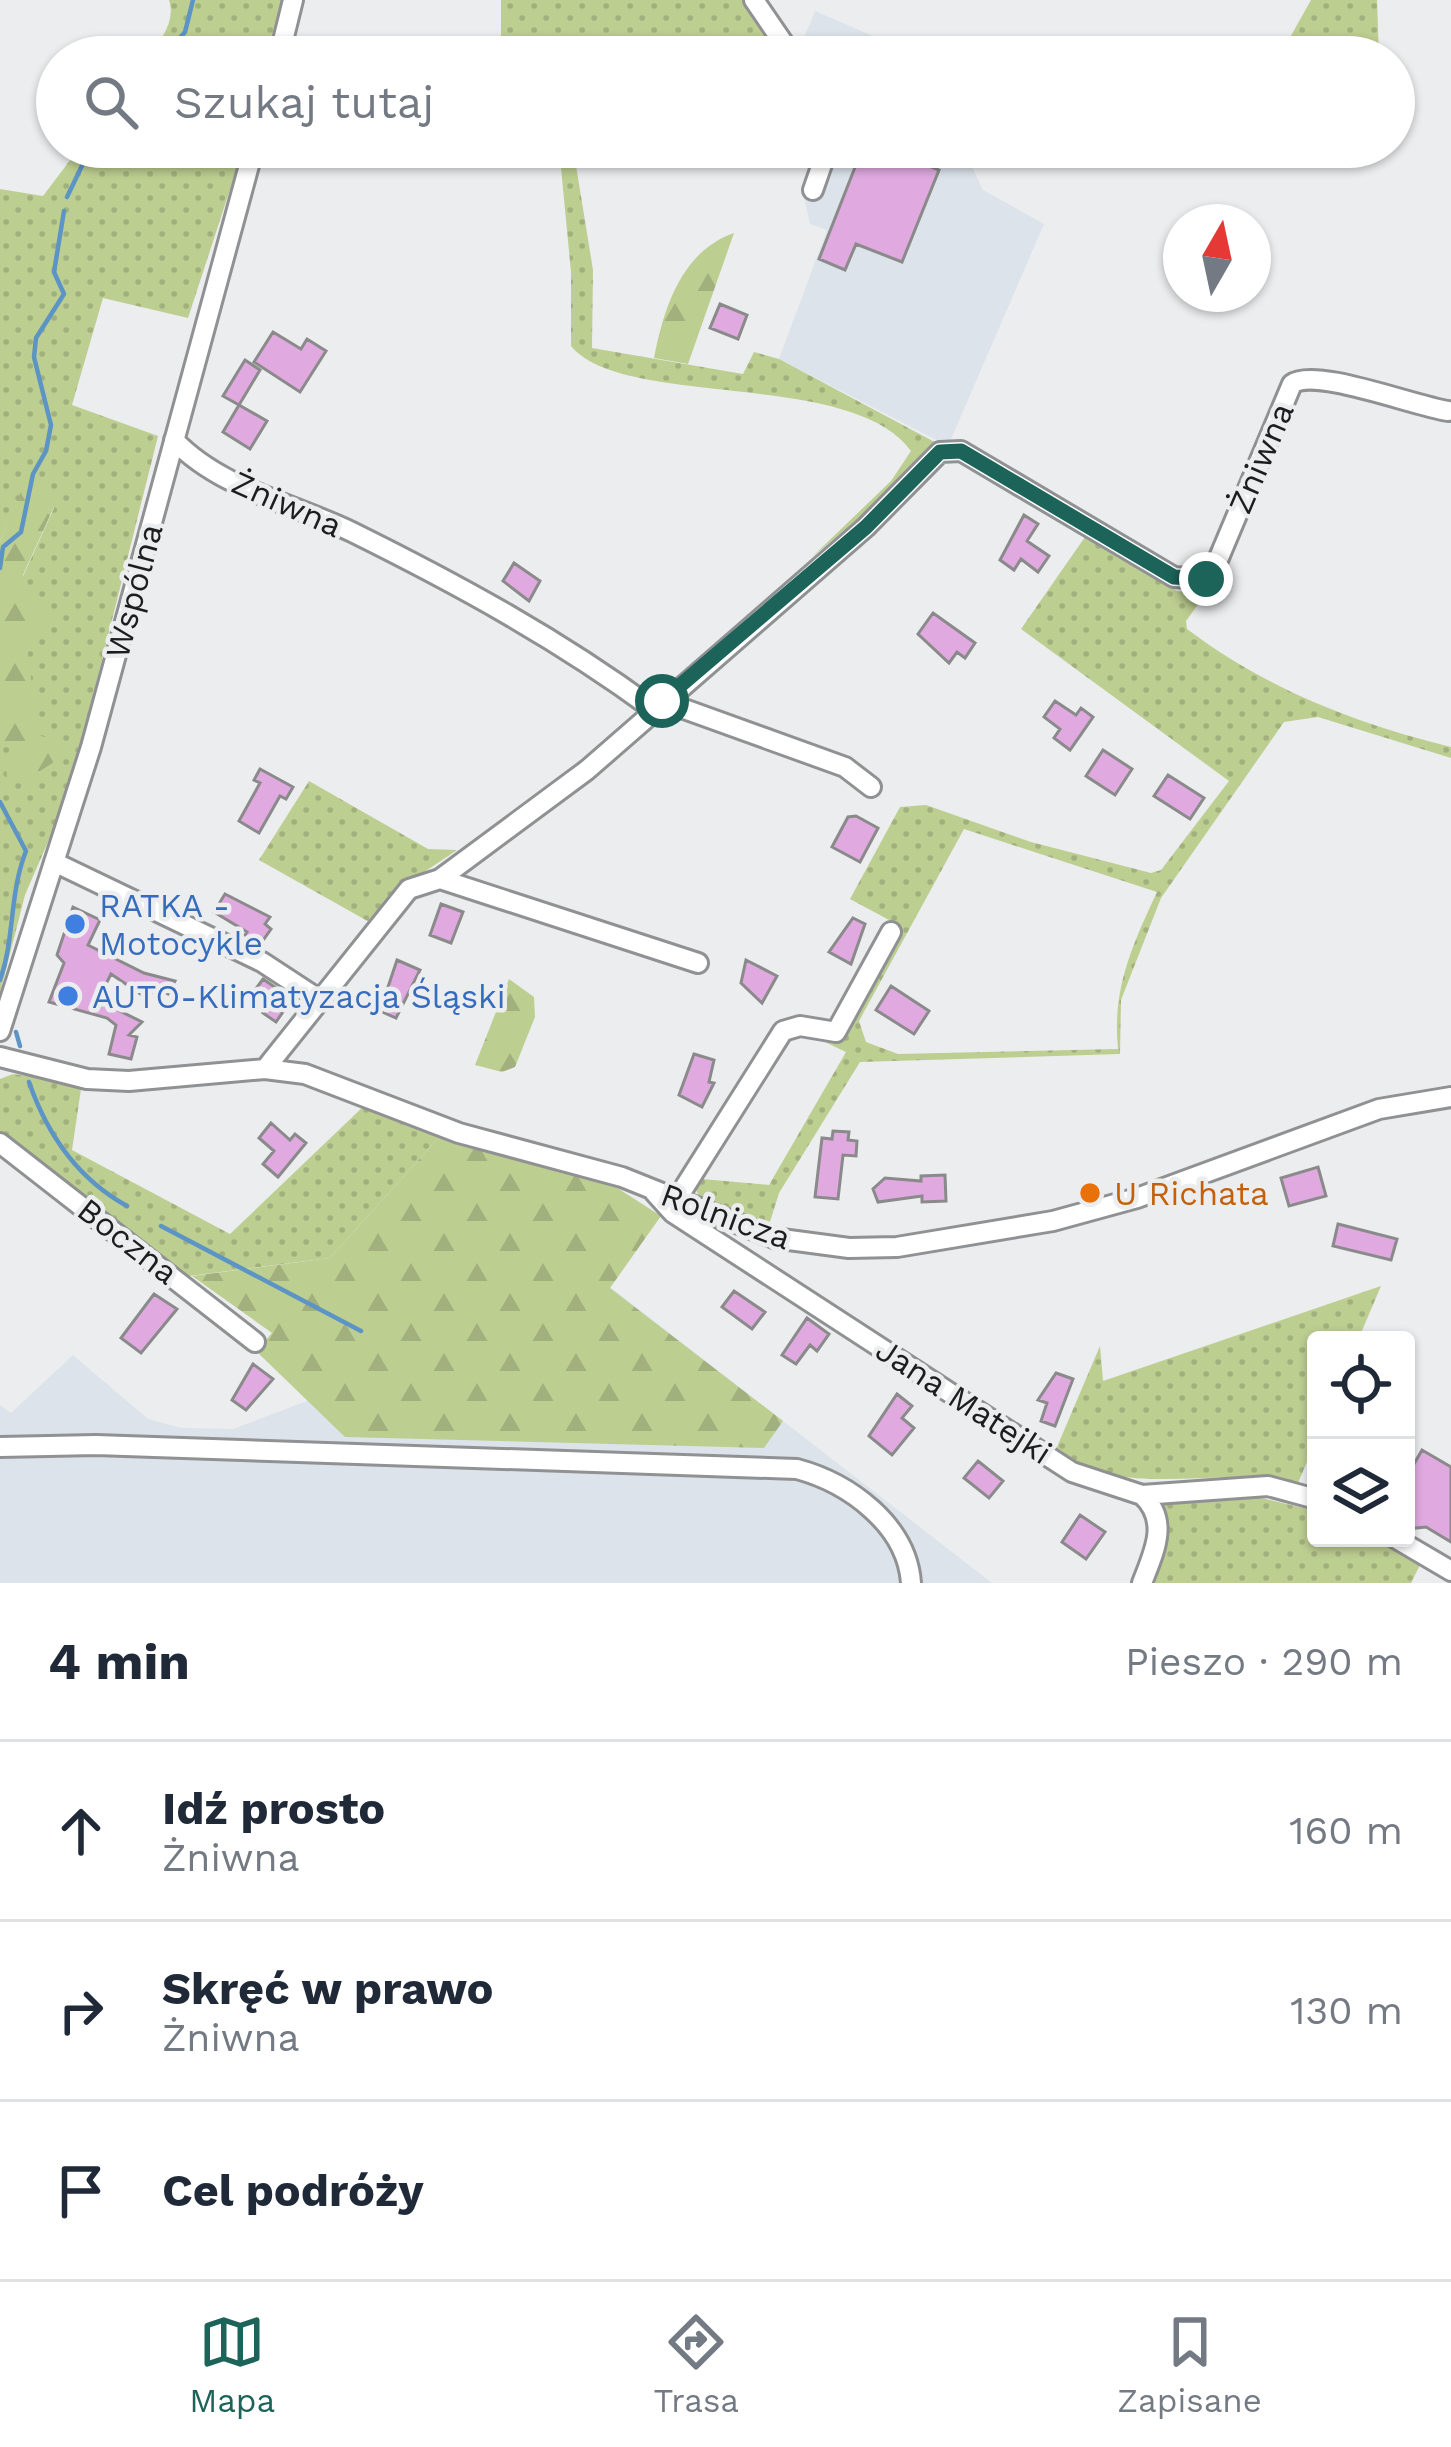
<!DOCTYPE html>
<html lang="pl">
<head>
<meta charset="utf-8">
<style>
	body { margin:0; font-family:"Work Sans",sans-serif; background:#f6f6f7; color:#1f2937 }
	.controls { position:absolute; right:36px; bottom:36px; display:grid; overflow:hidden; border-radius:12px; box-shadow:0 3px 9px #0004 }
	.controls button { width:108px; height:108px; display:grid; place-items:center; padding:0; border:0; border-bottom:3px solid #e0e1e3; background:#fff; color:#1f2937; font:60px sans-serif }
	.compass { position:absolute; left:1163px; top:204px; width:108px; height:108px; border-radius:50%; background:#fff; box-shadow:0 3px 9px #0004; rotate:9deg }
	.stop { position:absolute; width:36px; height:36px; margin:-27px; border:9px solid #1c6459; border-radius:50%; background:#fff }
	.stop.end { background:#1c6459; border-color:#fff; box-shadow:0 3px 12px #0008 }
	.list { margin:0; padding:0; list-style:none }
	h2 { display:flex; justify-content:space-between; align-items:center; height:156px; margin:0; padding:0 48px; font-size:51px }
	h2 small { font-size:39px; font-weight:400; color:#747a83 }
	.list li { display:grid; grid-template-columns:78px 1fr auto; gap:36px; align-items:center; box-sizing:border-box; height:180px; padding:0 48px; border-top:3px solid #e0e1e3 }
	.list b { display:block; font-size:45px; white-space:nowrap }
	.list p { margin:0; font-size:39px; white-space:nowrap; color:#747a83 }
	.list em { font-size:39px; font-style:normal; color:#747a83 }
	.icon { flex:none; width:66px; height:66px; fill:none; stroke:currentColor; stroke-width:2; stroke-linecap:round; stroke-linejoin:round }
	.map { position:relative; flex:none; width:1451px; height:1583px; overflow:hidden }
	.search { position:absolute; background:#fff; box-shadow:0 3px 9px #0004; left:36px; right:36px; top:36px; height:132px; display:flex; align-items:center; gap:30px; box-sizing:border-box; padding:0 42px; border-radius:66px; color:#747a83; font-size:45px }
	.sheet { height:696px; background:#fff }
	nav { display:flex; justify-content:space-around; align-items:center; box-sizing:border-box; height:168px; border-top:3px solid #e0e1e3; background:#fff; font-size:33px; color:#747a83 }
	nav a { display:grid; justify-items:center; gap:6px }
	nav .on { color:#1c6459 }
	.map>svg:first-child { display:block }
</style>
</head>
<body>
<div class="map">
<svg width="1451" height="1583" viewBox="0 0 1451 1583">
	<defs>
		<pattern id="grass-dots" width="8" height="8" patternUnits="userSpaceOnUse" patternTransform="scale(3)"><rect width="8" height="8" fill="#bdce91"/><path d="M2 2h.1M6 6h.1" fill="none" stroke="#a2b07d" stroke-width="1.8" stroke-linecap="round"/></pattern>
		<pattern id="forest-firs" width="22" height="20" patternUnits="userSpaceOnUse" patternTransform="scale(3)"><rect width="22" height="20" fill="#bdce91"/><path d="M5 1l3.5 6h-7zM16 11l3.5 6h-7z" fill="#a2b07d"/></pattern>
	</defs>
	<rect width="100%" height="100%" fill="#ecedef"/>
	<path fill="#dce3ea" d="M815,11L921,57H785L801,45Z
		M820,147H931L972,167L983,190L1044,224L948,446L779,359L827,230L810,224L803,193Z
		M610,1287L992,1583H0V1405L11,1413L73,1355L148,1419L181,1428L233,1429Z"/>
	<path fill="url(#grass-dots)" fill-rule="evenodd" d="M169,0H284L269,57L188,44L177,57H148C161,40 176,21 169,0Z
		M501,0H745L782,57H490L491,51L501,52Z
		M1311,0H1377L1379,57H1279Z
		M80,147H199L240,159L188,318L103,298L72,405L158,436L84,732L60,814L25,895L0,993V627L54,508L33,465L0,541V189L43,196Z
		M559,147H573L593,270L592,348L743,374L754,352L779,359L944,447L811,558L891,481L911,451C853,369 622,409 571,346V272Z
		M1085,537L1177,591L1191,593L1214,582L1186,621L1187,629C1267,689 1354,723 1451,747V758L1318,717L1284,722L1161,898L1121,1000L1120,1054L860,1062L779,1193L769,1225L700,1198L696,1190L702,1179L769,1185L846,1052L810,1035L833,1038L897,933L889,920L850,899L900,807L926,805L1031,842L1151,873L1161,870L1229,781L1021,629ZM964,829L1157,892C1132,946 1112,989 1118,1049L898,1054L866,1042L859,1021Z
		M309,781L428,849L457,850L390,895L371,923L259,860Z
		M13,1074L60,1080L81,1089L72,1150L230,1234L366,1104L440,1136L330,1258L181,1277L0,1133V1079Z
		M1381,1286L1358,1340H1316V1441L1298,1483C1211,1465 1137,1500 1054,1454L1100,1346L1103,1381Z
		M1249,1495L1316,1511V1538H1374L1420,1565L1411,1583H1150L1166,1526L1164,1503Z"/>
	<path fill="url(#forest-firs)" d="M734,233L688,364L654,358C664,307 682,251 734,233Z
		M33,463L54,507L23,575L49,619L26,637L38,735L60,742L54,762L22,783L7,778L6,762L14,746L0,745V541Z
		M509,979L534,997L535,1017L515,1067L502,1072L475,1065Z
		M440,1136L608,1182L661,1216L610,1288L783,1421L764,1448L345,1437L256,1351L272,1333L192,1276L330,1258Z"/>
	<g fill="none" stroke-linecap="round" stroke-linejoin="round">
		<path stroke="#5c94c5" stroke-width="4.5" d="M163,57L185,32L193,0
			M67,197L91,147
			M0,568L3,547L21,532L33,474L46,451L51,425L34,357L36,338L64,294L54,272L64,211
			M0,802L26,851C9,894 15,938 0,980
			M16,1032L20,1046
			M29,1082C47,1134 78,1179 127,1206
			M161,1226L361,1331"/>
	</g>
	<path fill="#e0aae0" stroke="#8b8a8b" stroke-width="3" d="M863,147H883L939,170L902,262L856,244L845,270L819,259Z
		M720,304L747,315L738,339L710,328Z
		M273,332L301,349L307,339L326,351L300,392L254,362Z
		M245,360L260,370L239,405L223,396Z
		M239,405L267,421L250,449L223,432Z
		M1024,515L1038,524L1027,541L1049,556L1038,572L1021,559L1014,570L1000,560Z
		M514,563L540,581L529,601L503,581Z
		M933,613L975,643L965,658L957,652L949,663L918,634Z
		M1055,701L1076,715L1081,708L1093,717L1070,750L1054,738L1060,729L1044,717Z
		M1103,750L1132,769L1115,795L1086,776Z
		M260,769L293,787L286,799L280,796L259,833L239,821L260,783L254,780Z
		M1168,775L1204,798L1190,819L1154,796Z
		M856,816L878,828L860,862L832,847L848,817Z
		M225,894L270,917L265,924L271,929L259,946L245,935L247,932L214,912Z
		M441,904L463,912L451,943L430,935Z
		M73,907L100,920L88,945L144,973L175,981L168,994L154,987L148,999L111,974L98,1000L142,1022L129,1035L137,1037L131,1059L109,1054L116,1025L107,1018L49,1002L64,963L57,955Z
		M853,918L865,924L851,964L829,952Z
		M397,960L420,970L396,1018L380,1011Z
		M746,960L777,976L762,1003L741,983Z
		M263,979L292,999L276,1022L263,1013L267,1008L259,1003L264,996L255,990Z
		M891,986L929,1011L914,1034L876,1010Z
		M694,1054L714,1060L709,1082L714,1083L702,1107L679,1095Z
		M271,1123L290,1140L295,1134L306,1143L278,1177L263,1164L274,1151L259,1138Z
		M833,1131L849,1132L848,1140L857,1141L856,1156L843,1155L838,1199L815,1197L822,1138L832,1139Z
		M1318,1167L1326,1196L1289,1206L1281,1178Z
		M945,1175L946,1201L922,1202V1196L878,1202L873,1189L885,1178L921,1181V1176Z
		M1338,1224L1397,1239L1391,1260L1333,1246Z
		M734,1291L765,1312L752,1329L722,1307Z
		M154,1294L177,1309L141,1353L121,1338Z
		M807,1318L829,1334L817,1351L810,1345L796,1364L782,1355Z
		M253,1364L273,1379L246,1410L232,1400Z
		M1056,1373L1073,1379L1055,1426L1041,1421L1047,1403L1038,1400Z
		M897,1394L912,1406L902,1418L914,1428L892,1455L869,1436Z
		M1422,1450L1451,1467V1542L1426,1527L1406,1529V1478Z
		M978,1461L1003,1481L989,1498L964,1478Z
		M1080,1515L1105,1532L1086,1559L1062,1542Z"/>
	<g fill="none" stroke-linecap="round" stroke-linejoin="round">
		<defs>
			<path id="minor" d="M754,0L793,57
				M279,57L293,0
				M813,190L828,147
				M174,440C219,488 294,504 352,532C457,584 558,639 653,709
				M662,701L845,767L871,787
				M54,862L262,962L320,1000
				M440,879L698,963
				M0,1031L91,747L254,147
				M0,1057L87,1079L129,1081L265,1069L305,1074L459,1133L622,1177L774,1238L849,1248L897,1247L1053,1221L1137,1198L1379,1109L1451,1097
				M265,1069L409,889L440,879L587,770L866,527L940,452L961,451L1174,577L1206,579L1218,560L1292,384C1314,367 1414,406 1448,411
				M0,1143L255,1342
				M654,1192L673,1213L1072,1472L1142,1495L1268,1486L1316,1499
				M677,1199L783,1031L800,1026L836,1032L891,932
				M0,1447L96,1445L797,1469C849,1483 907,1525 911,1583
				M1142,1495C1170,1521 1154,1552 1142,1583
				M1395,1538L1451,1571"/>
		</defs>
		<use href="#minor" stroke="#909193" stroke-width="24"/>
		<use href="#minor" stroke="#fff" stroke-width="18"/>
	</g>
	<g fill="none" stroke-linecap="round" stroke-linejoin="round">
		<path stroke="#1c6459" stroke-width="15" d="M662,701L866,527L940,452L961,451L1174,577L1206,579"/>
	</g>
	<g fill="#3f7fe0" stroke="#ecedef" stroke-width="4.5">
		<circle cx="75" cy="924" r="12"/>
		<circle cx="68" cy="996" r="12"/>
	</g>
	<circle fill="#e8710a" stroke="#ecedef" stroke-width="4.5" cx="1090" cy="1193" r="12"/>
	<g text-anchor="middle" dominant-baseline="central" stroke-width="9" stroke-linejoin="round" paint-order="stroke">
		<g font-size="33" fill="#1d1d1e" stroke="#ecedef">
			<text transform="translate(1261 458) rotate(-67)">Żniwna</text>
			<text transform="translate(287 504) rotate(24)">Żniwna</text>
			<text transform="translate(134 591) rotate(-75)">Wspólna</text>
			<text transform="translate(726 1216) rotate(20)">Rolnicza</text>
			<text transform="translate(128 1241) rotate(38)">Boczna</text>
			<text transform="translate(964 1401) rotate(33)">Jana Matejki</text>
		</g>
		<g font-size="33" fill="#366cbe" stroke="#ecedef" text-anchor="start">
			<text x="99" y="905">RATKA -<tspan x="99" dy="38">Motocykle</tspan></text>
			<text x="92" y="996">AUTO-Klimatyzacja Śląski</text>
		</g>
		<g font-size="33" fill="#c56008" stroke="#ecedef" text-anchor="start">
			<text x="1114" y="1193">U Richata</text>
		</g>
	</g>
</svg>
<div class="controls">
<button><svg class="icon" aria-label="locate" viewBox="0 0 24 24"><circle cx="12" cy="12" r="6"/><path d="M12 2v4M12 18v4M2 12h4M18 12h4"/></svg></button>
<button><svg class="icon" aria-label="layers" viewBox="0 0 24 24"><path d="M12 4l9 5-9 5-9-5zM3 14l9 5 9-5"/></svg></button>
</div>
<svg class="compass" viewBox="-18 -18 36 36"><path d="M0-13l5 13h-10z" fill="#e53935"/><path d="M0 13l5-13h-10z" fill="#747a83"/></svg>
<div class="stop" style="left:662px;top:701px"></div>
<div class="stop end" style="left:1206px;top:579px"></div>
<div class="search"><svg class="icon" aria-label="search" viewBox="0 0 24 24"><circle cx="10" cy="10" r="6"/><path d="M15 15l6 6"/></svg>Szukaj tutaj</div>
</div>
<section class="sheet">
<h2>4 min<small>Pieszo · 290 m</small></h2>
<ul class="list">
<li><svg class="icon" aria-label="ahead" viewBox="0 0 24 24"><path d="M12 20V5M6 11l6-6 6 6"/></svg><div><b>Idź prosto</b><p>Żniwna</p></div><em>160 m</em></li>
<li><svg class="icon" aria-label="right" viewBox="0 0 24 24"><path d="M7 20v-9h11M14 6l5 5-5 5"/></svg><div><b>Skręć w prawo</b><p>Żniwna</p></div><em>130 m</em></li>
<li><svg class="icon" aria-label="arrive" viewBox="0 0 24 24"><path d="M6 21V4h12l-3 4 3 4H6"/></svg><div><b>Cel podróży</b></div></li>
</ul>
</section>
<nav>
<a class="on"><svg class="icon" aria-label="map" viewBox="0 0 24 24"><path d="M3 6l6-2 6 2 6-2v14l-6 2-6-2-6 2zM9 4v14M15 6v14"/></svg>Mapa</a>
<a><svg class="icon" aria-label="directions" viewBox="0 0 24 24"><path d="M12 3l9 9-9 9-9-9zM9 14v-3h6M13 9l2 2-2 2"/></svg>Trasa</a>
<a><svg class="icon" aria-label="saved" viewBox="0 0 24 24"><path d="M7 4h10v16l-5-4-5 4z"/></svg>Zapisane</a>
</nav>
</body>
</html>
